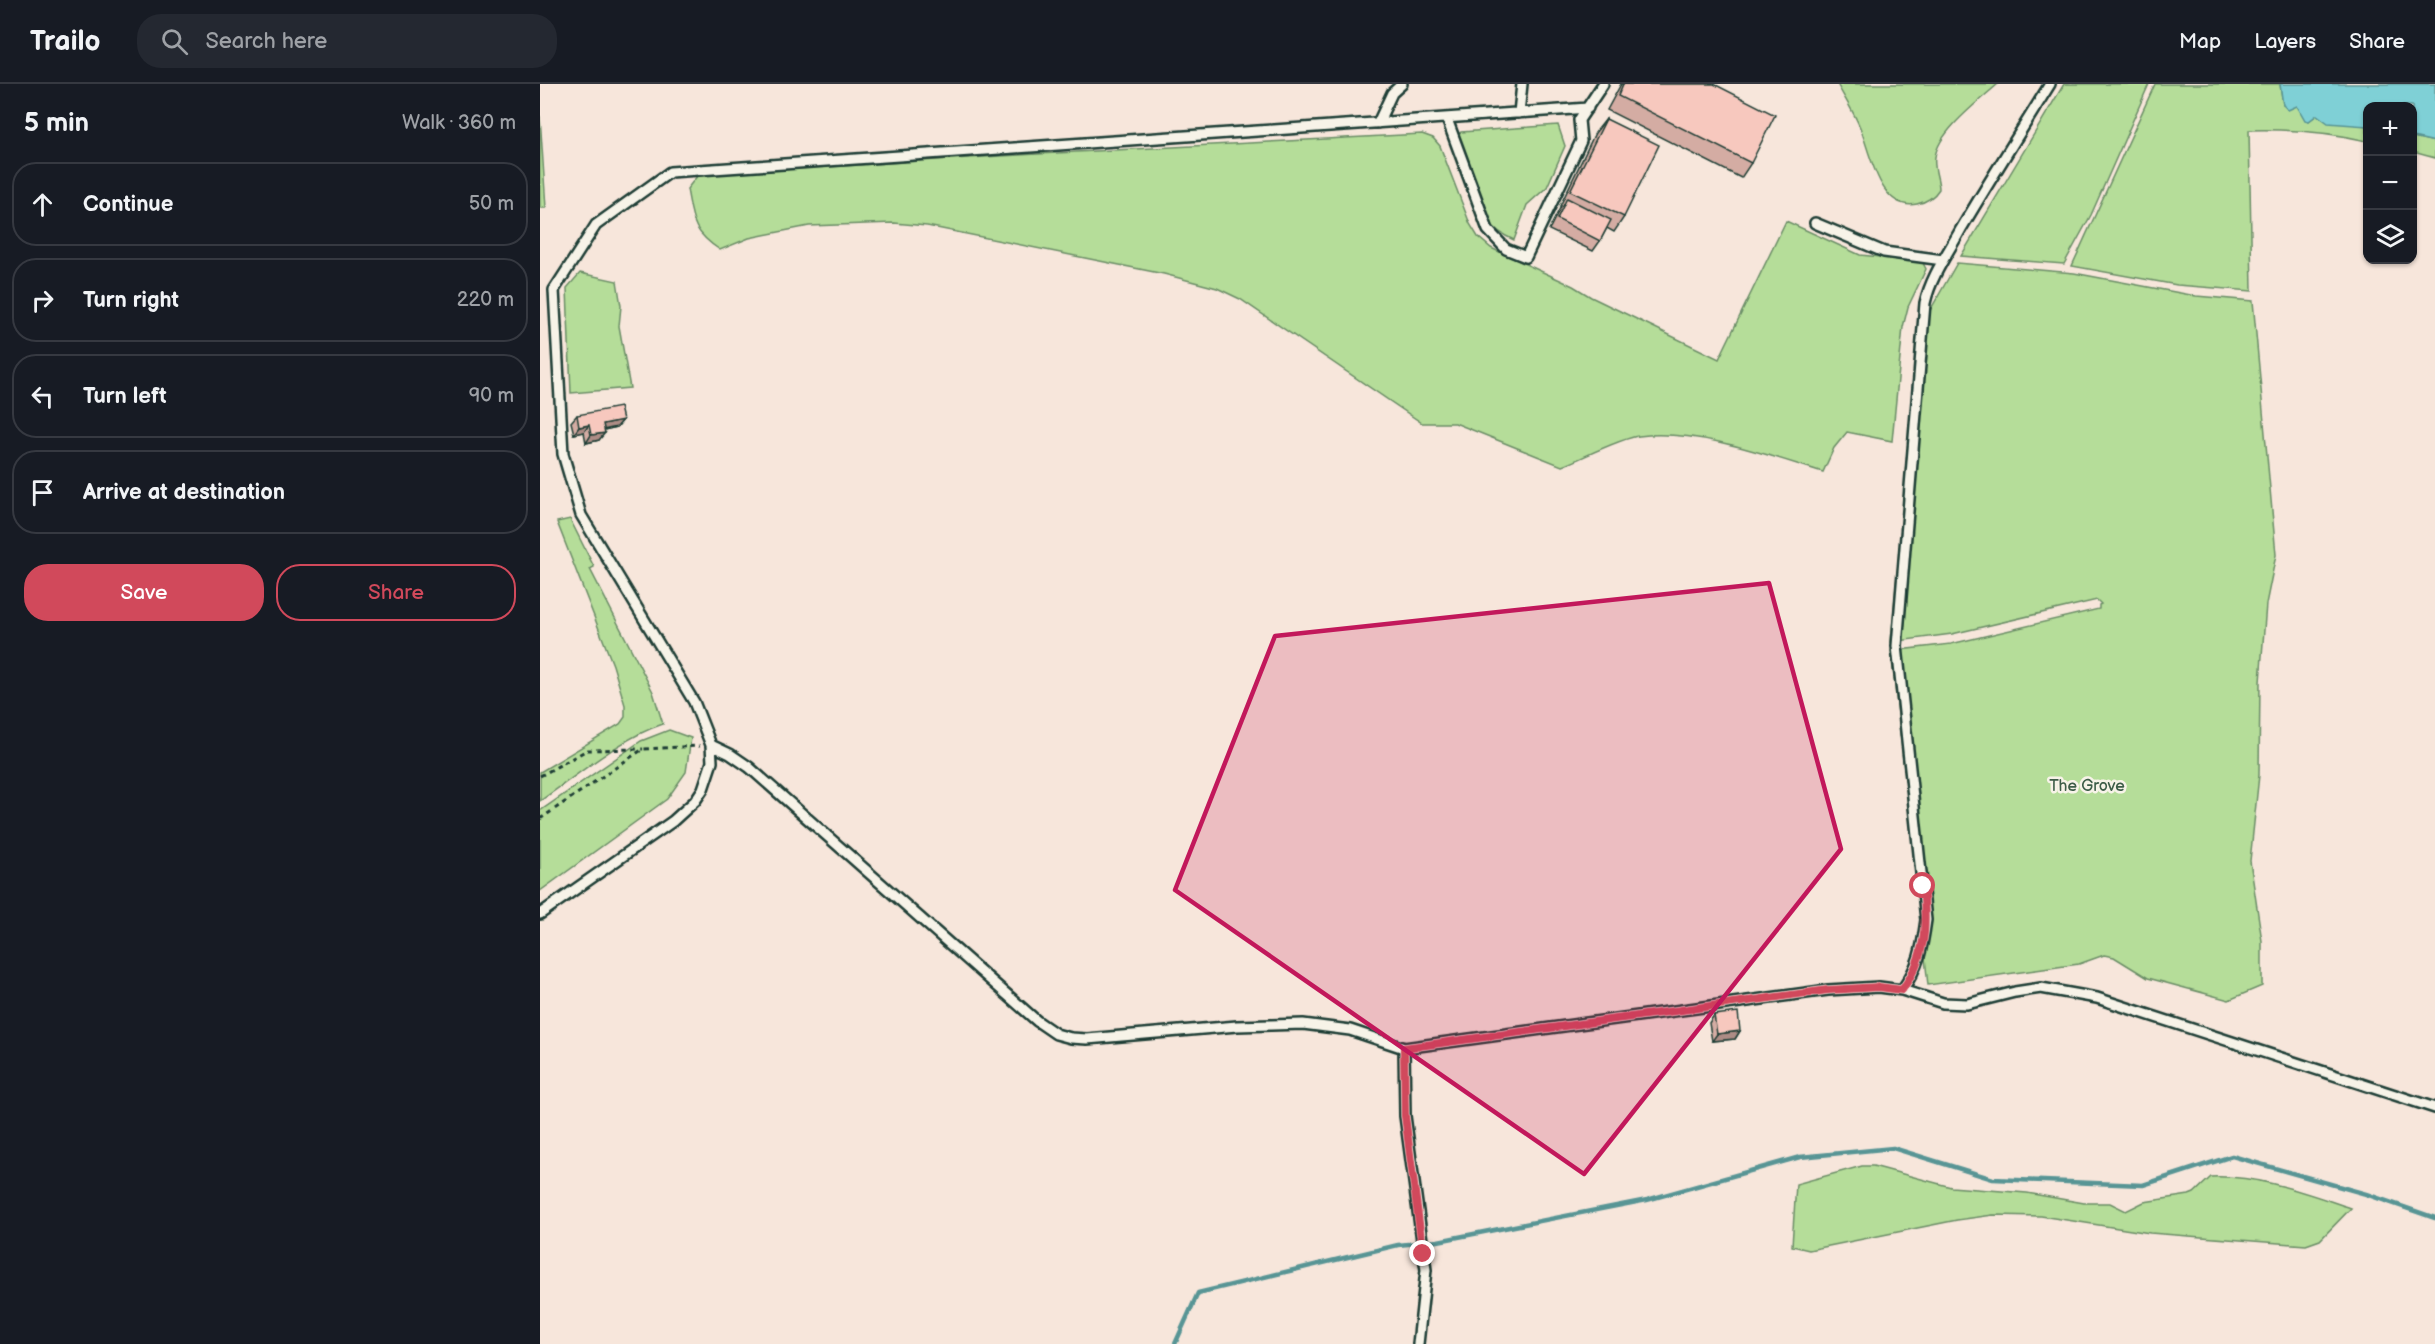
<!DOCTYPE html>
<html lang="en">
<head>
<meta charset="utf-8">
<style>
	body { margin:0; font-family:"Balsamiq Sans",sans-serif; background:#242831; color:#f1f3f6 }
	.controls { position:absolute; right:18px; top:18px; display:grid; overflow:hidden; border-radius:12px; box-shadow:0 2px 4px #0004 }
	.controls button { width:54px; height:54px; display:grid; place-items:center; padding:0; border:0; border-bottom:2px solid #363941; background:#171b24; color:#f1f3f6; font:30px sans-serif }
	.stop { position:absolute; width:18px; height:18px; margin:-14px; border:4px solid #d1495b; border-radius:50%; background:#fff }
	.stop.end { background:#d1495b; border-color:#fff; box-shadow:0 2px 6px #0008 }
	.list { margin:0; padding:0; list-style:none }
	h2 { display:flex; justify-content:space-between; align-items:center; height:78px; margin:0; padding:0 24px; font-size:26px }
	h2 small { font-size:20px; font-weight:400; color:#9ea1a6 }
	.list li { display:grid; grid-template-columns:39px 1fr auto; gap:18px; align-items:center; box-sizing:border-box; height:84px; margin:0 12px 12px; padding:0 12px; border:2px solid #363941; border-radius:24px }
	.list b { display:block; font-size:22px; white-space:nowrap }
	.list em { font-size:20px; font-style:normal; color:#9ea1a6 }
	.actions { display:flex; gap:12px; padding:18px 24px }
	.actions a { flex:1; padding:14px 0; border:2px solid #d1495b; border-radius:24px; text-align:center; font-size:21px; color:#d1495b }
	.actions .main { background:#d1495b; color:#fff }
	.icon { flex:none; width:33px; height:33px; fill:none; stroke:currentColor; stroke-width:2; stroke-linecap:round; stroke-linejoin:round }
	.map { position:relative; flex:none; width:1895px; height:1260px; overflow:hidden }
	header { display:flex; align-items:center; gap:36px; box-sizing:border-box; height:84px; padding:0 30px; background:#171b24; border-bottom:2px solid #363941 }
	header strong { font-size:28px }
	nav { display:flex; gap:33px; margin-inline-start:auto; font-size:21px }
	.search { width:420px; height:54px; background:#242831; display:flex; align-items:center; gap:15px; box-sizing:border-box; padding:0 21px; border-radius:24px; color:#9ea1a6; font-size:22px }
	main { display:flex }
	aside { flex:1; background:#171b24 }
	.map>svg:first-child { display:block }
</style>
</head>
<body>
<header>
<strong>Trailo</strong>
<div class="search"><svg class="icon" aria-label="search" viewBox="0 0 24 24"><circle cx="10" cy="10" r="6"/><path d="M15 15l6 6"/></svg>Search here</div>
<nav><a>Map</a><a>Layers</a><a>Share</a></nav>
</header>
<main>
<aside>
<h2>5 min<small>Walk · 360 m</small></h2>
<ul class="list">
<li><svg class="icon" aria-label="ahead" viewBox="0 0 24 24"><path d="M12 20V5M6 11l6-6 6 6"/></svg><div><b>Continue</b></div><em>50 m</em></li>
<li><svg class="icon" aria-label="right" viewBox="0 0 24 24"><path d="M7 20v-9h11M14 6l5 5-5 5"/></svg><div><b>Turn right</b></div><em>220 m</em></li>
<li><svg class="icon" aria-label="left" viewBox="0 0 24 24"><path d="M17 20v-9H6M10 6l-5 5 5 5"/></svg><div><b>Turn left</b></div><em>90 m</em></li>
<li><svg class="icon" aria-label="arrive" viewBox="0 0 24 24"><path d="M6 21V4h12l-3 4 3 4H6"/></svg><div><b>Arrive at destination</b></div></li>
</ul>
<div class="actions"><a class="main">Save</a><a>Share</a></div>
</aside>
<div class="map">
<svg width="1895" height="1260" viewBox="0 0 1895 1260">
	<rect width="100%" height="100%" fill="#f7e6db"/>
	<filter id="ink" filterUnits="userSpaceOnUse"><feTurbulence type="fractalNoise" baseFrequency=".0167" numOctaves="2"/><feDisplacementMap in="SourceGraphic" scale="12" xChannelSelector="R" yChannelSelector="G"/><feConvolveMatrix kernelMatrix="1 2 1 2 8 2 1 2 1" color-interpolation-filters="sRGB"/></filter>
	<g filter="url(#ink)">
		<path fill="#b5dd99" stroke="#6a8d66" stroke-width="1.5" d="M1297,0H1458C1439,17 1398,48 1395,73C1393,84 1399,95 1399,105C1394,113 1386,118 1377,120C1338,128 1330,65 1319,41C1313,27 1304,13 1297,0Z
			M1524,0H1609L1551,131L1524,180L1421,172Z
			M1615,0H1740L1743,21L1757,22L1769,37L1777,31L1827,42V57C1789,48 1749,45 1709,46L1712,207L1637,201L1532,182Z
			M0,32L6,124H0Z
			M1018,41L1025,62L1007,103L987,121L974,156C962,151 954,145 946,135L917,51L921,48Z
			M882,50L893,54L900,62L930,140L938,153L951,164L1033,202L1051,213L1179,275L1246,137L1320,171L1382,177L1386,185L1368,223L1363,243L1352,357L1307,348L1294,364L1283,388C1227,371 1157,345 1099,352C1080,354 1041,375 1022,382L915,339H882L700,215L677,204L624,190L387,142L354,139L269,142L209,154L180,166C152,147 153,137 147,105L158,91L460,72Z
			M1873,53L1895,58V74L1873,68Z
			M1417,179L1534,189L1656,212L1713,217L1736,471L1726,520L1720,598L1719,691L1710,777L1722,857V902L1689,916L1608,894L1574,873L1564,871L1539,880L1388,901L1351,567L1411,560L1559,525V521L1561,520L1557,516L1412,550L1351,558L1379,246Z
			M40,189L77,197L81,222L79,242L90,304L31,309L27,204Z
			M30,435L54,483L50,485L113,608L123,640C80,654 37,692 0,717V688L80,640L85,633V621L73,581L17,438Z
			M129,646L151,654L146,688L127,715L0,807V727L101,657Z
			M1322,1082H1333L1411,1103L1487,1109L1544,1119H1570L1586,1127L1604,1118L1649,1111L1654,1109L1671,1093C1720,1091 1765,1109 1811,1124L1780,1156L1766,1161L1610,1149L1501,1132L1453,1131L1417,1136L1269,1166L1252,1162L1256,1100Z"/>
		<path fill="#7fd0d6" stroke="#599595" stroke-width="1.5" d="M1740,0H1895V58L1873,53L1872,22H1828L1827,42L1788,39L1777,31L1769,37L1765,36L1757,22L1748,26L1743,21Z"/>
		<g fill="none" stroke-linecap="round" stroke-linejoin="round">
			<path stroke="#599595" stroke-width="4.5" d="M635,1260L658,1209L858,1161L898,1157L1107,1116L1260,1073L1353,1064L1453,1095L1603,1101L1692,1072L1826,1110L1895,1134"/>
			<defs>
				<path id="lane" d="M979,29L982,0
					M907,35L948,146L966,165L986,173L1041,57L1039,36L1063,0
					M838,39L852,9L862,0
					M1275,139L1344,168L1403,176
					M171,661L190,670L209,683L497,937L516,950L531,954L547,955L697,942L763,940L810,946L864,964L1288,906L1339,903L1362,906L1403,919L1427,920L1475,908L1501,904L1557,914L1895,1024
					M0,830L133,737L155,717L163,705L172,678L171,661L154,618L41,431L23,370L14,206L56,141L130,88L1048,24
					M1362,906C1379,882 1382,865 1386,836L1357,562L1385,219C1391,192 1408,169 1421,145C1450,96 1480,48 1510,0
					M864,964L865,1032L886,1186L878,1260"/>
			</defs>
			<use href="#lane" stroke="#1f3d34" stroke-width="14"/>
			<path stroke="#1f3d34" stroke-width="3" stroke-dasharray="4.5 4.5" stroke-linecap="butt" d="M0,692L47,666L103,665
				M0,735L103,665L160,662"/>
			<use href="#lane" stroke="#f7f3e8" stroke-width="9"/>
		</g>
		<path fill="#d4aca3" stroke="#1f3d34" stroke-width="1.5" d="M1081,0H1174L1211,79L1201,94L1067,26Z
			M1066,35L1084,133L1074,148L1067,144L1060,157L1053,167L1009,146L1021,122H1020L1055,49Z
			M37,331L83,336L77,343L64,346L59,356L46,359L44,348L34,350L31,338Z
			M1174,931L1200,947L1195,955L1172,957L1169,939Z"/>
		<path fill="#ad8c85" stroke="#1f3d34" stroke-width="1.5" d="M83,336L77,343L58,347L63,340Z
			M49,341L44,348L34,350L39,343Z
			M65,349L59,356L46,359L51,351Z
			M1200,947L1195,955L1172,957L1177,950Z"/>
		<path fill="#f7c8be" stroke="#1f3d34" stroke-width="1.5" d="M1083,0H1174L1235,31L1211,79L1078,12Z
			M1066,35L1119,61L1084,133L1030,107Z
			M1027,114L1071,136L1060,157L1017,135Z
			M80,323L83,336L63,340L65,349L51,351L49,341L39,343L37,331Z
			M1198,928L1200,947L1177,950L1174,931Z"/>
	</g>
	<g fill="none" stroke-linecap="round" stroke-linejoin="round" filter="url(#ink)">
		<path stroke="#d1495b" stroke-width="8" d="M883,1170L865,1032L864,964L1288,906L1339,903L1362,906C1386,873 1387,843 1383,802"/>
	</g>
	<path fill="#c2185b" fill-opacity="0.2" stroke="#c2185b" stroke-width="4.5" stroke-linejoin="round" d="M1229,499L1301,765L1044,1090L635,806L735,552Z"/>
	<g text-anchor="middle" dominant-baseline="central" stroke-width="5" stroke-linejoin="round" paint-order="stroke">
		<g font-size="16" fill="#3d5d48" stroke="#f7f3e8">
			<text x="1547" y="702">The Grove</text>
		</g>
	</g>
</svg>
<div class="controls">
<button>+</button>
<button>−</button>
<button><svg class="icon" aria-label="layers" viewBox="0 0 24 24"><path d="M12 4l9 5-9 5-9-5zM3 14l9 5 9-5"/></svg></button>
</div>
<div class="stop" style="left:1383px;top:802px"></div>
<div class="stop end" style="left:883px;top:1170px"></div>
</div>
</main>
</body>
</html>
